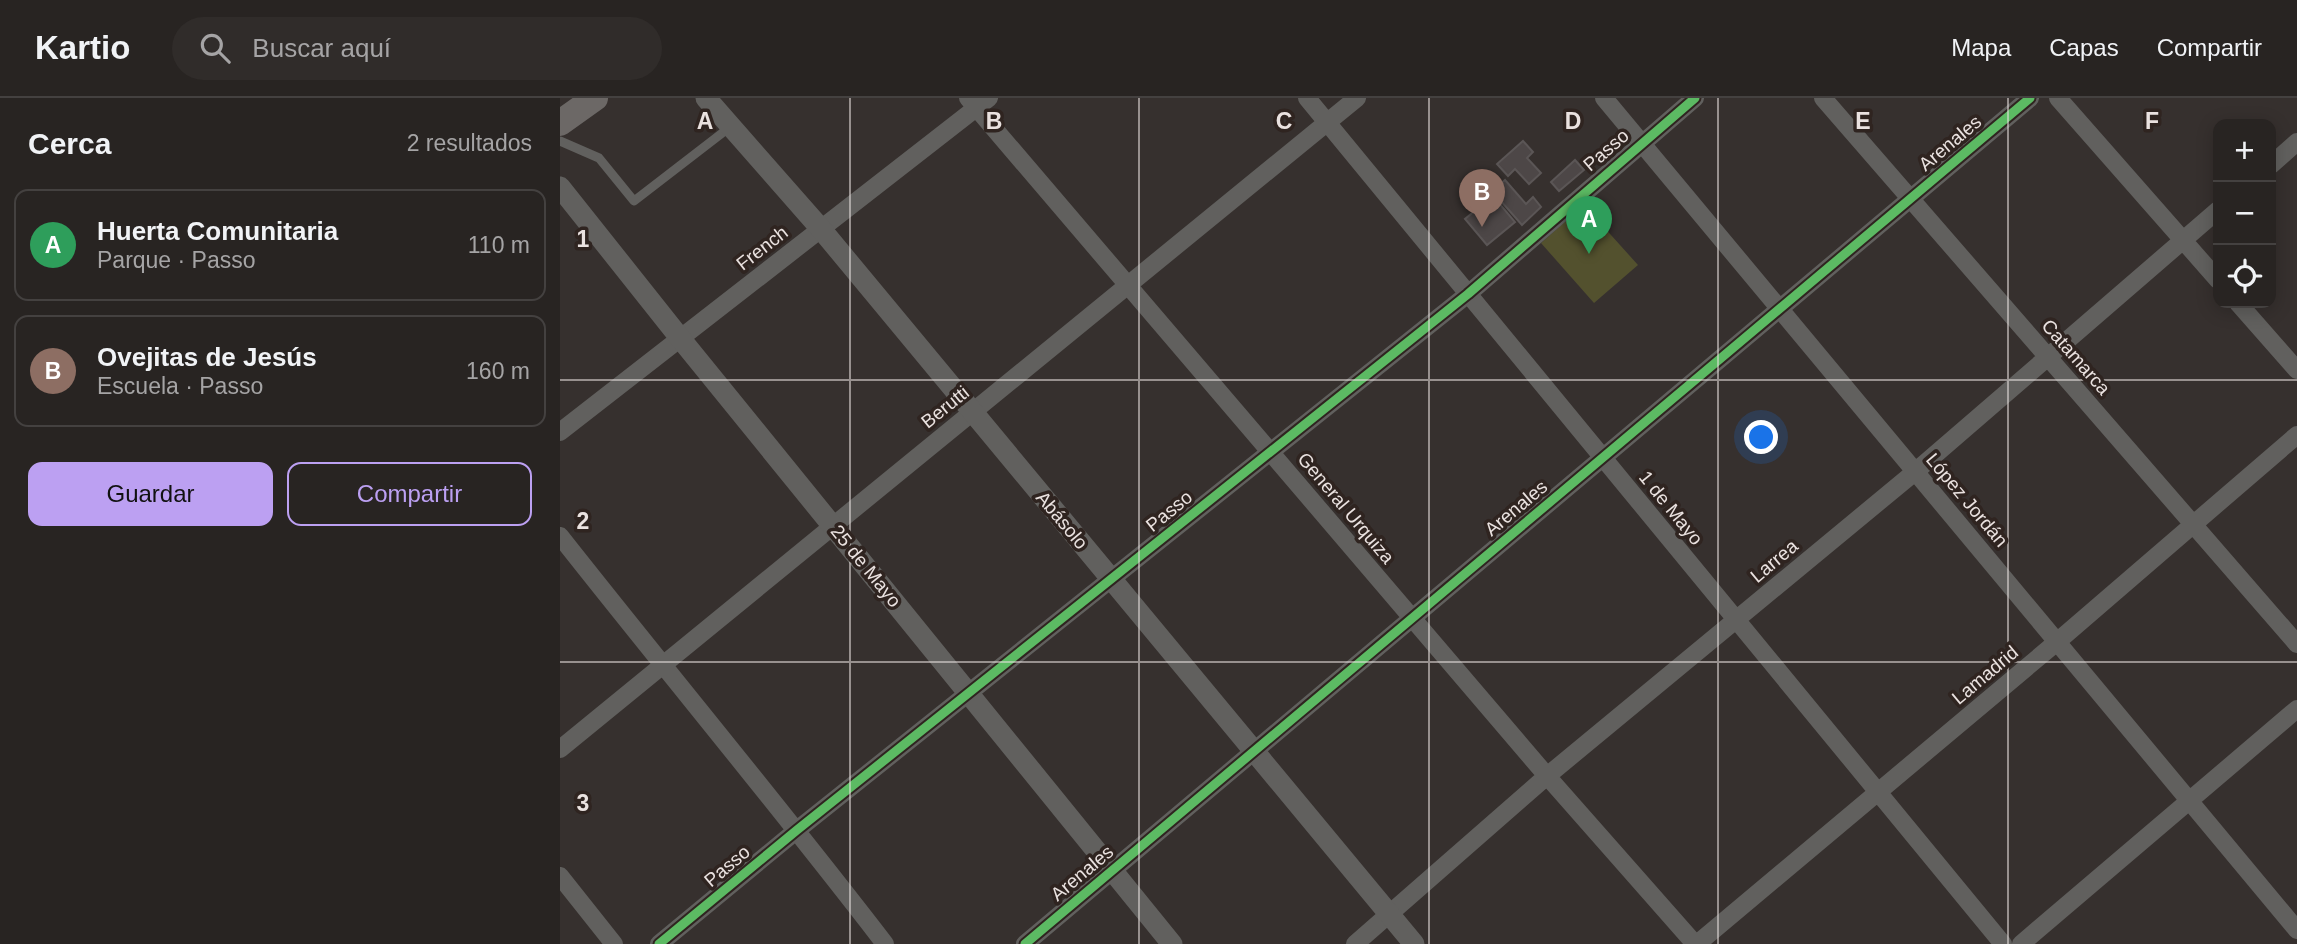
<!DOCTYPE html>
<html lang="es">
<head>
<meta charset="utf-8">
<style>
	body { margin:0; font-family:Helvetica,sans-serif; background:#302c2a; color:#f1f3f6 }
	.controls { position:absolute; right:21px; top:21px; display:grid; overflow:hidden; border-radius:14px; box-shadow:0 4px 18px #0003 }
	.controls button { width:63px; height:63px; display:grid; place-items:center; padding:0; border:0; border-bottom:2px solid #444140; background:#282422; color:#f1f3f6; font:35px sans-serif }
	.you { position:absolute; left:1202px; top:340px; width:24px; height:24px; margin:-18px; border:5px solid #fff; border-radius:50%; background:#1a73e8; box-shadow:0 0 0 10px #1a73e833 }
	.badge { display:grid; place-items:center; width:46px; height:46px; border-radius:50%; background:#bca0f2; color:#fff; font-size:23px; font-weight:700 }
	.pin { position:absolute; translate:-50% -58px; filter:drop-shadow(0 2px 4px #0008) }
	.pin::after { content:''; position:absolute; top:37px; width:24px; height:21px; background:inherit; clip-path:polygon(0 0,100% 0,50% 100%) }
	.list { margin:0; padding:0; list-style:none }
	h2 { display:flex; justify-content:space-between; align-items:center; height:91px; margin:0; padding:0 28px; font-size:30px }
	h2 small { font-size:23px; font-weight:400; color:#a5a4a5 }
	.list li { display:grid; grid-template-columns:46px 1fr auto; gap:21px; align-items:center; box-sizing:border-box; height:112px; margin:0 14px 14px; padding:0 14px; border:2px solid #444140; border-radius:14px }
	.list b { display:block; font-size:26px; white-space:nowrap }
	.list p { margin:0; font-size:23px; white-space:nowrap; color:#a5a4a5 }
	.list em { font-size:23px; font-style:normal; color:#a5a4a5 }
	.actions { display:flex; gap:14px; padding:21px 28px }
	.actions a { flex:1; padding:16px 0; border:2px solid #bca0f2; border-radius:14px; text-align:center; font-size:24px; color:#bca0f2 }
	.actions .main { background:#bca0f2; color:#111 }
	.icon { flex:none; width:38px; height:38px; fill:none; stroke:currentColor; stroke-width:2; stroke-linecap:round; stroke-linejoin:round }
	.map { position:relative; flex:none; width:1737px; height:846px; overflow:hidden }
	header { display:flex; align-items:center; gap:42px; box-sizing:border-box; height:98px; padding:0 35px; background:#282422; border-bottom:2px solid #444140 }
	header strong { font-size:33px }
	nav { display:flex; gap:38px; margin-inline-start:auto; font-size:24px }
	.search { width:490px; height:63px; background:#302c2a; display:flex; align-items:center; gap:18px; box-sizing:border-box; padding:0 24px; border-radius:38px; color:#a5a4a5; font-size:26px }
	main { display:flex }
	aside { flex:1; background:#282422 }
	.map>svg:first-child { display:block }
</style>
</head>
<body>
<header>
<strong>Kartio</strong>
<div class="search"><svg class="icon" aria-label="search" viewBox="0 0 24 24"><circle cx="10" cy="10" r="6"/><path d="M15 15l6 6"/></svg>Buscar aquí</div>
<nav><a>Mapa</a><a>Capas</a><a>Compartir</a></nav>
</header>
<main>
<aside>
<h2>Cerca<small>2 resultados</small></h2>
<ul class="list">
<li><span class="badge" style="background:#2e9e5b">A</span><div><b>Huerta Comunitaria</b><p>Parque · Passo</p></div><em>110 m</em></li>
<li><span class="badge" style="background:#8d6e63">B</span><div><b>Ovejitas de Jesús</b><p>Escuela · Passo</p></div><em>160 m</em></li>
</ul>
<div class="actions"><a class="main">Guardar</a><a>Compartir</a></div>
</aside>
<div class="map">
<svg width="1737" height="846" viewBox="0 0 1737 846">
	<rect width="100%" height="100%" fill="#36302e"/>
	<path fill="#53512e" d="M1024,107L1078,167L1034,205L981,145Z"/>
	<path fill="#4d4747" stroke="#5b5656" stroke-width="2" d="M963,43L973,54L967,60L981,75L969,86L955,71L948,78L937,66Z
		M1015,62L1024,72L999,93L991,84Z
		M945,82L966,106L973,99L981,109L962,127L932,93Z
		M933,98L955,124L927,147L905,121Z"/>
	<g fill="none" stroke-linecap="round" stroke-linejoin="round">
		<path stroke="#61605e" stroke-width="9" d="M0,43L39,60L74,103L170,29"/>
		<path stroke="#61605e" stroke-width="18" d="M408,0L987,678L1135,846
			M747,0L1443,846
			M1044,0L1737,832
			M1263,0L1737,546
			M1498,0L1658,182
			M1711,67L1737,44
			M1678,205L1737,272
			M0,334L429,0
			M0,438C108,575 219,708 325,846
			M0,651L797,0
			M0,778L54,846
			M99,846L237,732L908,196L1135,0
			M465,846L1470,0
			M795,846L987,678L1356,373L1658,112
			M1137,846L1498,543L1737,337
			M1461,846L1737,611"/>
		<path stroke="#61605e" stroke-width="21" d="M146,0L261,131L854,846
			M0,89L120,240L612,846"/>
		<path stroke="#6c6866" stroke-width="26" d="M0,25L35,0"/>
		<defs>
			<path id="cycleway" d="M99,846L237,732L908,196L1135,0
				M465,846L1470,0"/>
		</defs>
		<use href="#cycleway" stroke="#2f2420" stroke-width="13"/>
		<use href="#cycleway" stroke="#5cba63" stroke-width="9"/>
	</g>
	<path fill="none" stroke="#eae2e0" stroke-width="2" stroke-opacity="0.55" d="M290,0V846M579,0V846M869,0V846M1158,0V846M1448,0V846M0,282H1737M0,564H1737"/>
	<g text-anchor="middle" dominant-baseline="central" stroke-width="7" stroke-linejoin="round" paint-order="stroke">
		<g font-size="19" fill="#eae2e0" stroke="#2f2420">
			<text transform="translate(1390 45) rotate(-40)">Arenales</text>
			<text transform="translate(1046 52) rotate(-41)">Passo</text>
			<text transform="translate(202 150) rotate(-38)">French</text>
			<text transform="translate(1516 259) rotate(49)">Catamarca</text>
			<text transform="translate(385 309) rotate(-39)">Berutti</text>
			<text transform="translate(1407 402) rotate(50)">López Jordán</text>
			<text transform="translate(786 410) rotate(50)">General Urquiza</text>
			<text transform="translate(956 410) rotate(-40)">Arenales</text>
			<text transform="translate(1111 410) rotate(51)">1 de Mayo</text>
			<text transform="translate(609 413) rotate(-39)">Passo</text>
			<text transform="translate(502 422) rotate(50)">Abásolo</text>
			<text transform="translate(1214 463) rotate(-40)">Larrea</text>
			<text transform="translate(306 468) rotate(51)">25 de Mayo</text>
			<text transform="translate(1425 577) rotate(-40)">Lamadrid</text>
			<text transform="translate(167 768) rotate(-40)">Passo</text>
			<text transform="translate(522 775) rotate(-40)">Arenales</text>
		</g>
	</g>
	<g font-size="23" text-anchor="middle" font-weight="bold" fill="#eae2e0" stroke="#2f2420" stroke-width="7" stroke-linejoin="round" paint-order="stroke">
		<text x="145" y="31">A</text>
		<text x="434" y="31">B</text>
		<text x="724" y="31">C</text>
		<text x="1013" y="31">D</text>
		<text x="1303" y="31">E</text>
		<text x="1592" y="31">F</text>
		<text x="23" y="149">1</text>
		<text x="23" y="431">2</text>
		<text x="23" y="713">3</text>
	</g>
</svg>
<div class="controls">
<button>+</button>
<button>−</button>
<button><svg class="icon" aria-label="locate" viewBox="0 0 24 24"><circle cx="12" cy="12" r="6"/><path d="M12 2v4M12 18v4M2 12h4M18 12h4"/></svg></button>
</div>
<div class="you"></div>
<div class="pin badge" style="left:1029px;top:156px;background:#2e9e5b">A</div>
<div class="pin badge" style="left:922px;top:129px;background:#8d6e63">B</div>
</div>
</main>
</body>
</html>
